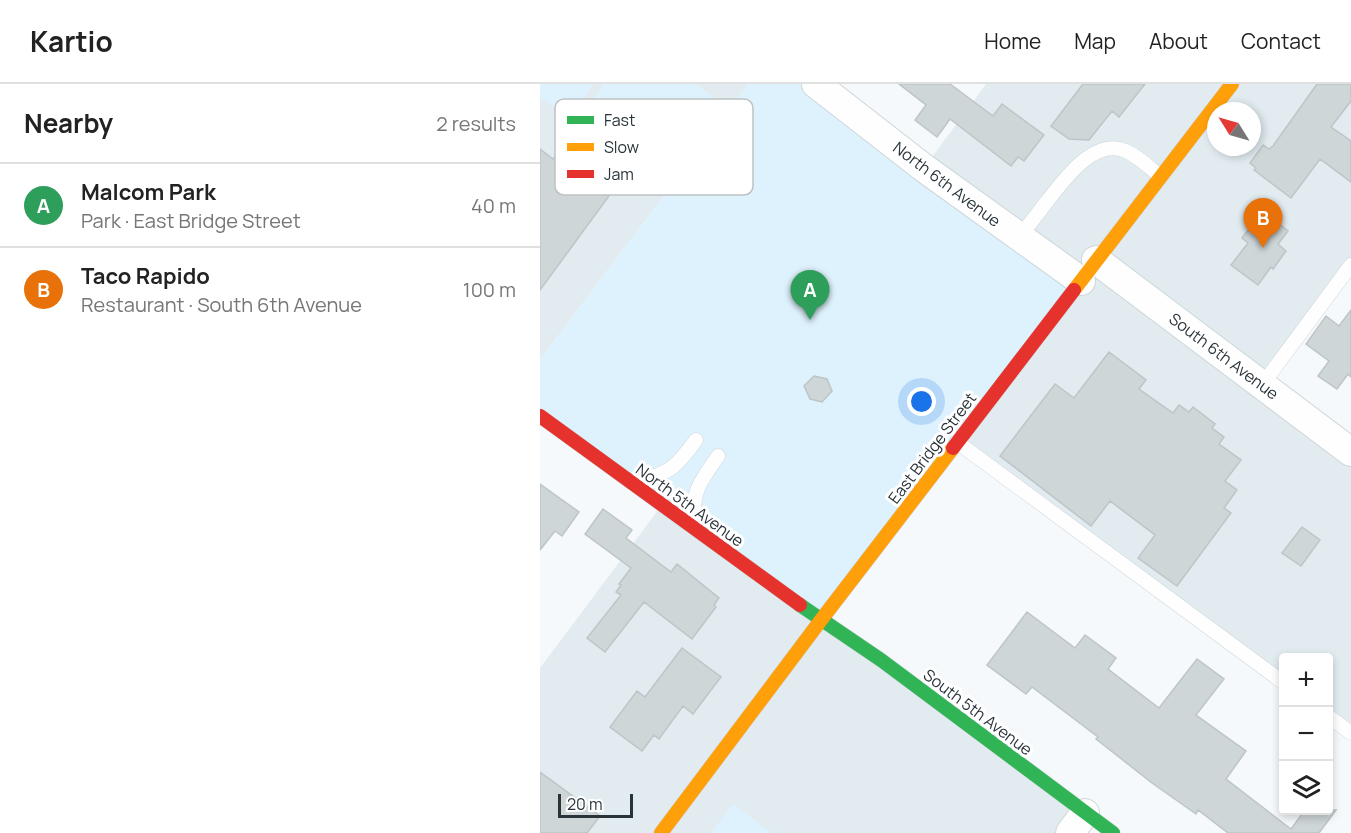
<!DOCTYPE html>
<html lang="en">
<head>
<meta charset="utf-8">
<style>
	body { margin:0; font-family:Manrope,sans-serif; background:#f2f2f2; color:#222 }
	.controls { position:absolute; right:18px; bottom:18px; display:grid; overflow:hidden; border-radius:6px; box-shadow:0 3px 9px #0003 }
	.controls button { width:54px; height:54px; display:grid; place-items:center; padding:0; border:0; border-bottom:2px solid #e0e0e0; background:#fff; color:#222; font:30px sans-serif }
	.compass { position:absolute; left:667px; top:18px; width:54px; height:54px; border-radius:50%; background:#fff; box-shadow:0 3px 9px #0003; rotate:307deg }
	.scale { position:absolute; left:18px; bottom:15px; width:75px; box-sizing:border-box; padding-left:6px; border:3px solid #29343a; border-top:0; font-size:16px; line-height:21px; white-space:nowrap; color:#29343a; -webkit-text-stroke:4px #fff; paint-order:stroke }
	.you { position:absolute; left:382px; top:318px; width:21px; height:21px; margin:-15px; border:4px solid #fff; border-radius:50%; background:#1a73e8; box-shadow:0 0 0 9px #1a73e833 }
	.badge { display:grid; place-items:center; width:39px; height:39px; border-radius:50%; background:#71797e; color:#fff; font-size:20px; font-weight:700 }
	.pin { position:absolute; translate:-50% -50px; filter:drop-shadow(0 2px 3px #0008) }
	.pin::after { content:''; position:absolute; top:32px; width:21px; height:18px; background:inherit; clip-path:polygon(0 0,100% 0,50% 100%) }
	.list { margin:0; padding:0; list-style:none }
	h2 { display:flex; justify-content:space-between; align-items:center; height:78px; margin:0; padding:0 24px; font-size:26px }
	h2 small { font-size:20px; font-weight:400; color:#767676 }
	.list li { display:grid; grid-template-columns:39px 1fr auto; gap:18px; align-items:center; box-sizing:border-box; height:84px; padding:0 24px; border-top:2px solid #e0e0e0 }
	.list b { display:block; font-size:22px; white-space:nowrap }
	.list p { margin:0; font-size:20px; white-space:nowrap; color:#767676 }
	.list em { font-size:20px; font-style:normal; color:#767676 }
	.icon { flex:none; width:33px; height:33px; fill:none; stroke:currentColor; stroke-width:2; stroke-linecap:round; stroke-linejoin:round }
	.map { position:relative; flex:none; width:811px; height:749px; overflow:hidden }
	header { display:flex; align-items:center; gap:36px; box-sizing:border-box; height:84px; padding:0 30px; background:#fff; border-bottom:2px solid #e0e0e0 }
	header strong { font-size:28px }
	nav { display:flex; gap:33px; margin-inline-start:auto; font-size:21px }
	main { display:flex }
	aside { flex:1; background:#fff }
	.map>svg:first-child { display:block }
</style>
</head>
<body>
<header>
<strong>Kartio</strong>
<nav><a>Home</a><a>Map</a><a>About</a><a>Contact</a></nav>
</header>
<main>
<aside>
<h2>Nearby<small>2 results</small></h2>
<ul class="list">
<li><span class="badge" style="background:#2e9e5b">A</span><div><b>Malcom Park</b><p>Park · East Bridge Street</p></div><em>40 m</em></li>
<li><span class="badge" style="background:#e8710a">B</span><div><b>Taco Rapido</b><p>Restaurant · South 6th Avenue</p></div><em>100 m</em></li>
</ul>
</aside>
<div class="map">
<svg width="811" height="749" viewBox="0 0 811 749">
	<rect width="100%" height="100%" fill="#f6f9fb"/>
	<path fill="#e1ebf0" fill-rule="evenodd" d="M0,0H208L0,276Z
		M446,0H811V181L722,301L811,368V649L789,632L788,574H744L743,599L417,358L384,84ZM676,27H712V63H676Z
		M122,421L545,729L530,749H0V584Z"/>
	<path fill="#def2fd" d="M0,0H54L36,24L26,16L18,26L0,13Z
		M64,0H156L180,18L117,101L35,39Z
		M208,0H276L541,197L281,536L0,332V276Z
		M193,720L232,749H171Z"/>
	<path fill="#ced6d8" stroke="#bdc5c7" stroke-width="1.5" d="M359,0H410L453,32L462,20L504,51L484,77L478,73L471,82L410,35L397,53L375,36L386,21Z
		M543,0H605L579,33L572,27L549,56L529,55L511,42Z
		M777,0H811V17L791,43L811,57V98L780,75L751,114L714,86L716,84L710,79L723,61L729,65L733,62Z
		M0,65L13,75L16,72L69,112L0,206Z
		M723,127L748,147L738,160L746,167L733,185L731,183L718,201L691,181L708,159L702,154Z
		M811,226V293L808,290L797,305L778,292L789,277L766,260L786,232L799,242Z
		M569,268L606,296L599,305L633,329L639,321L649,328L653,323L675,340L672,344L684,353L679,360L701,376L685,397L697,406L684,424L691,429L637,502L598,474L615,451L570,417L551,442L460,372L515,300L534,314Z
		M274,292L287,295L292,307L282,318L270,315L264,302Z
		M0,400L39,428L22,452L15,447L0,466Z
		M63,425L92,446L86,454L131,488L137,480L179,514L174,521L176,523L152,555L104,518L65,568L47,554L81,511L76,508L81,501L79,500L91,484L45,450Z
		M762,443L780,456L761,482L742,469Z
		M487,528L535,564L545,551L576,574L568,585L619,624L657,575L684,595L656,631L706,667L686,695L751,745L765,726H796L779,749H688L658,726L656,730L612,699L556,655L558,653L492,603L486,610L447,581Z
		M142,564L181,593L153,630L143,622L119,655L114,651L102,667L70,643L97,607L105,613Z
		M0,688L60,732L47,749H0Z"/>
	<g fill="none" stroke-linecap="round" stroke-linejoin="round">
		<defs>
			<path id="lane" d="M479,153C489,141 499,128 508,116C525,95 554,53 586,67C599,73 610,84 620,92
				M722,301L811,181
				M417,358L744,599
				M96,397C129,391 137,382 156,356
				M153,442C153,406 158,401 178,372
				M788,632L811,649"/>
			<path id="street" d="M276,0L384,84L541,197
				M556,176L811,368
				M530,749L545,729"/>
			<path id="fast" d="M260,521L341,576L573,749"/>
			<path id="slow" d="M534,206L692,0
				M121,749L281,536L413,364"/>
			<path id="jam" d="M0,332L260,521
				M413,364L534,206"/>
		</defs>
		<use href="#lane" stroke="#ced6da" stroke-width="15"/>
		<use href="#street" stroke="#ced6da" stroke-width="30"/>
		<use href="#fast" stroke="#ced6da" stroke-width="15"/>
		<use href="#slow" stroke="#ced6da" stroke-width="15"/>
		<use href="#jam" stroke="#ced6da" stroke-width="15"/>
		<use href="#lane" stroke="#fefefe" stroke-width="14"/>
		<use href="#street" stroke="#fefefe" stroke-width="28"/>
		<use href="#fast" stroke="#30b455" stroke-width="14"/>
		<use href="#slow" stroke="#ff9f0a" stroke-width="14"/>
		<use href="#jam" stroke="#e5322d" stroke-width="14"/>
	</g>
	<g text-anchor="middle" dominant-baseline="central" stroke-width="6" stroke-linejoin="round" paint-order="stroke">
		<g font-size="16" fill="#29343a" stroke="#fff">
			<text transform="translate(407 100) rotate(37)">North 6th Avenue</text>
			<text transform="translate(684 272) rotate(37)">South 6th Avenue</text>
			<text transform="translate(392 364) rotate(-53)">East Bridge Street</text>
			<text transform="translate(150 421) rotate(36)">North 5th Avenue</text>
			<text transform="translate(438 628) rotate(37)">South 5th Avenue</text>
		</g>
	</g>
	<rect x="15" y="15" width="198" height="96" rx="9" fill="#fff" stroke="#bfc2c4" stroke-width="1.5"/>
	<rect x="27" y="32" width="27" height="8" fill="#30b455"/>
	<rect x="27" y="59" width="27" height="8" fill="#ff9f0a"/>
	<rect x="27" y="86" width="27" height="8" fill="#e5322d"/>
	<g font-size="16" fill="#29343a">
		<text x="64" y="42">Fast</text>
		<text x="64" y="69">Slow</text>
		<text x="64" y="96">Jam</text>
	</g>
</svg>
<div class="controls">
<button>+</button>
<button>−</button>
<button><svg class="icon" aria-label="layers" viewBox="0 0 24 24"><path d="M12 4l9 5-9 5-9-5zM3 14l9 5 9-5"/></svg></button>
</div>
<svg class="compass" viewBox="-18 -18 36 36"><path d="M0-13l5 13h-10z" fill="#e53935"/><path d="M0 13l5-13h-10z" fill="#767676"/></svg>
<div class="scale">20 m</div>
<div class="you"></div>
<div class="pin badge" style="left:270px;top:236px;background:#2e9e5b">A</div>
<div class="pin badge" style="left:723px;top:164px;background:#e8710a">B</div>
</div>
</main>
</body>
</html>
